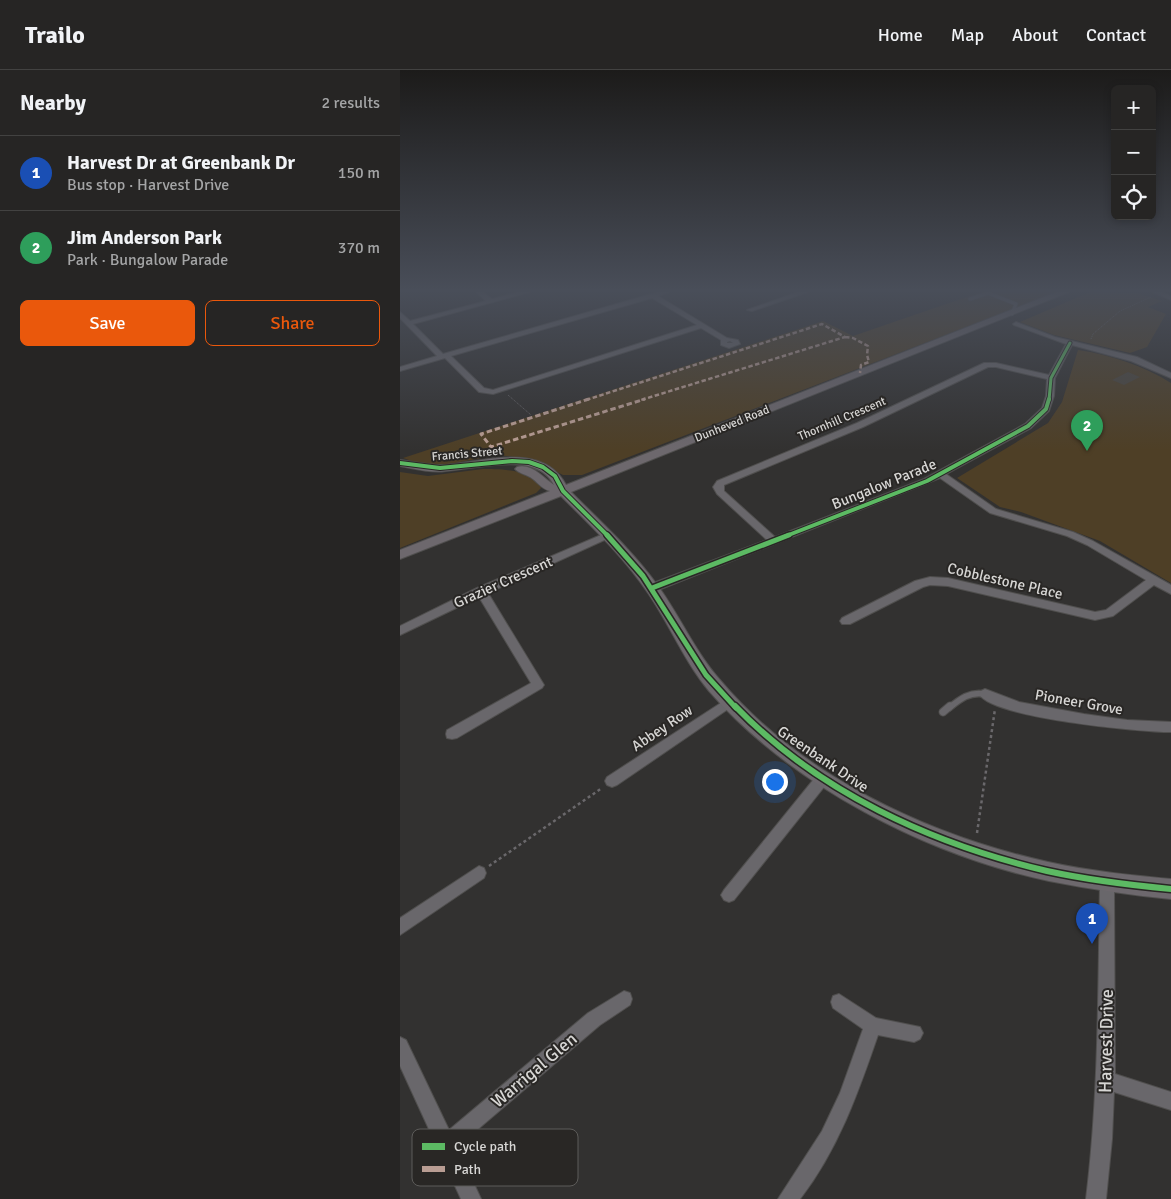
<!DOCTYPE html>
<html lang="en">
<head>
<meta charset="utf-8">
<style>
	body { margin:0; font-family:Signika,sans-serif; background:#323131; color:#f1f3f6 }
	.controls { position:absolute; right:15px; top:15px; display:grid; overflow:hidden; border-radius:8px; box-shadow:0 2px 8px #0003 }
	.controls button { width:45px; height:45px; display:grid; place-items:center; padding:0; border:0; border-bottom:1px solid #424241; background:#262524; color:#f1f3f6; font:25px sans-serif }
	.you { position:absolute; left:374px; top:711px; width:18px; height:18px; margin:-12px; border:4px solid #fff; border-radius:50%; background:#1a73e8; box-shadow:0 0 0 8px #1a73e833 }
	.badge { display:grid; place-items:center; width:32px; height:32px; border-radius:50%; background:#ea580c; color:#fff; font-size:16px; font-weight:700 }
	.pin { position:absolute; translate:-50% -41px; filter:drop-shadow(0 1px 2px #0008) }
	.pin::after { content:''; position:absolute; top:26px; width:18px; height:15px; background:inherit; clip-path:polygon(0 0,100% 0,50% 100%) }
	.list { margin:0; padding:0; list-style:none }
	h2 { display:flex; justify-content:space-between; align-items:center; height:65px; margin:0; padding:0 20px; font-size:21px }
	h2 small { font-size:16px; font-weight:400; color:#a4a5a6 }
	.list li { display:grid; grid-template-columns:32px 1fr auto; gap:15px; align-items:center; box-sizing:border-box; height:75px; padding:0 20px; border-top:1px solid #424241 }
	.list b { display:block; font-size:19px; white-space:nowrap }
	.list p { margin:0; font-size:16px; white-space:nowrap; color:#a4a5a6 }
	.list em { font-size:16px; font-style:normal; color:#a4a5a6 }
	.actions { display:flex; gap:10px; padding:15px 20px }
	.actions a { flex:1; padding:11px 0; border:1px solid #ea580c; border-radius:8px; text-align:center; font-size:18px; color:#ea580c }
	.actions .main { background:#ea580c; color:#fff }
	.icon { flex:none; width:28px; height:28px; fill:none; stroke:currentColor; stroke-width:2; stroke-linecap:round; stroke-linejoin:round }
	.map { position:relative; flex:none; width:771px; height:1129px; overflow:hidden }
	header { display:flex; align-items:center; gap:30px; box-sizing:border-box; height:70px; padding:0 25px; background:#262524; border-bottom:1px solid #424241 }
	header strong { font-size:24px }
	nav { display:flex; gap:28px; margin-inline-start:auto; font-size:18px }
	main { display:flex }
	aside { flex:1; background:#262524 }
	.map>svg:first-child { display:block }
</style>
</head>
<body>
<header>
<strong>Trailo</strong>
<nav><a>Home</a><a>Map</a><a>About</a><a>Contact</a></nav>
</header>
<main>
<aside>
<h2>Nearby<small>2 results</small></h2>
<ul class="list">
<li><span class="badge" style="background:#1a4fb4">1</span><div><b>Harvest Dr at Greenbank Dr</b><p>Bus stop · Harvest Drive</p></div><em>150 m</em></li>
<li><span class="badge" style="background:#2e9e5b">2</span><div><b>Jim Anderson Park</b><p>Park · Bungalow Parade</p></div><em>370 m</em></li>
</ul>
<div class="actions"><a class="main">Save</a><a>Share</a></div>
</aside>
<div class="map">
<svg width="771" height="1129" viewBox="0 0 771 1129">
	<rect width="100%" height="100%" fill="#323130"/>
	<path fill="#4e3f26" d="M581,222H657L182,405H163L131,389L98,385L44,395L26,396L3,388L423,251L453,266Z
		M690,222L737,223L762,231L748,237L766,244L747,277L730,283L654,265L620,252Z
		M678,280C711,285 742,295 771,313V513L700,471L621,442L600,437L557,408L648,353L662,332Z
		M83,399C98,399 137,399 141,418L136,423L0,478V402L28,406Z"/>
	<path fill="#4a453c" d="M728,302L740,307L724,315L712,310Z"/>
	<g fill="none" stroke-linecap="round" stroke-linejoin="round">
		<defs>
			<path id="lane-far2" d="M570,229L588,223L616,234L612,244"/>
			<path id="lane-far1" d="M549,638C560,629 570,621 585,624"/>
			<path id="lane" d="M543,642L550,636"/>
			<path id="street" d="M76,222H83L92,229L118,222H130L13,254L43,284L258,222H269L258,226L327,268L338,270L340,274L329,278L321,275V270L301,258L93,324L79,322L45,288L0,301V297L37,286L0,248V242L10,251L86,231ZM252,228L297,255L93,320L84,318L51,286ZM330,271L333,273H327V272Z
				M398,222H408L352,241L347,240Z
				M753,222H762L771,226V230Z
				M616,252L655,267L737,287L771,303V308L731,291L672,275L655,308L654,326L649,341L631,358L546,404L596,439L673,462L693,471L771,515V524L754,515L713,546L695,550L548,516L530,515L523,517L450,554H442L440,551L442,548L515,511L530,507L548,508L695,542L706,540L746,510L687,475L667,466L590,443L540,408L256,521H248L247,518L248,515L367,470L317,424L313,417L317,411L457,353L584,293H596L649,305L666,274L614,255L613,254ZM588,297H596L647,309L646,326L642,338L625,354L524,409L375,467L324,421V415L463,357Z
				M208,462L213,465L211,467L88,523L144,615L142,618L57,668L52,669L47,668L46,664L47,660L131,613L79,527L0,565V556L77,518Z
				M585,619L619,632L684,644L727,650L771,652V662C741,662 592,648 579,624L581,621Z
				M330,627L334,629L336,632L334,635L217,715L212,717L207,715L205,711L207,707Z
				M423,702L428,704L430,708L428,712L334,830L329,832L324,830L321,825L324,820L418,704Z
				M79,796L84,798L86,803L84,808L0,865V848Z
				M707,806L712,808L714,813L715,1004L771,1022V1040L714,1022L712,1069L706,1129H686C699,1024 698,919 700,813L702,808Z
				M224,921L230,923L232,929L230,935L200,955L57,1077L81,1129H61L0,996V967L6,970L49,1060L188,943Z
				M439,924L476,948L520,957L523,963L520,969L514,972L478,965C458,1023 438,1080 400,1129H378L422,1061L440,1023L463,959L433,938L431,932L433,926Z"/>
			<path id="secondary" d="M657,222H669L171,422C201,452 233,481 258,516C280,546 295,582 320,610C401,706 527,765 648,792C689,801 730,805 771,809V829C730,825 690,819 649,811C527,785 392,716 309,621C284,591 270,555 248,523C224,487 192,457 161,426L0,489V480L150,421C141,419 137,411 130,407C124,404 119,403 115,399L117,397C132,393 143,408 154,415C136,380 77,399 46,401C31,403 15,399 0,396V390C15,392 30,396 46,395C85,391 143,372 166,415Z"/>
		</defs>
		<use href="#lane-far2" stroke="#504f4e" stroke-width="4.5"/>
		<use href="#lane-far1" stroke="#504f4e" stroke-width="8"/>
		<use href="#lane" stroke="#504f4e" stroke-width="9"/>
		<use href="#street" stroke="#504f4e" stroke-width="2"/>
		<use href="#secondary" stroke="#504f4e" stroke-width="2"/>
		<path stroke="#6a686b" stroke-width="1" stroke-dasharray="1 1" stroke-linecap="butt" d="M691,269L693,264L720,241L751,227
			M108,325L131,345"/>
		<path stroke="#6a686b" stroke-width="2.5" stroke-dasharray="3 3" stroke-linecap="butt" d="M577,763L595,639
			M89,796L202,718"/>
		<use href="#lane-far2" stroke="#69676b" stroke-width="3"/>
		<use href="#lane-far1" stroke="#69676b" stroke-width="5.5"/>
		<use href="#lane" stroke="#69676b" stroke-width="7"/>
		<use href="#street" fill="#69676b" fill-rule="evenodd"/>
		<use href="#secondary" fill="#6d686d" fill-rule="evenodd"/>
		<path stroke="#b99d93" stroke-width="2.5" stroke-dasharray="4.5 2.5" stroke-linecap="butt" d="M445,267L453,268L468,276L467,285L469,292L461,295L460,303
			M186,330L422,254L445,267L241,330"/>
		<path stroke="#b99d93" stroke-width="3" stroke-dasharray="5.5 3" stroke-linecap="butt" d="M189,329L81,364L91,377L245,329"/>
		<defs>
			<path id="cycleway-far3" d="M649,330L651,308L670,273"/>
			<path id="cycleway-far2" d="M0,393L40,398L112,391L129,392L143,397L155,406L163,421L208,466
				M386,466L527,411L628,356L646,339L649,329"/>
			<path id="cycleway-far1" d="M207,465L243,506L306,605L336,638
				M252,518L389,465"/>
			<path id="cycleway" d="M335,636C418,722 532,774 647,801C688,810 729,815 771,819"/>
		</defs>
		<use href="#cycleway-far3" stroke="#292725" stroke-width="5"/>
		<use href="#cycleway-far2" stroke="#292725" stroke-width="6"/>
		<use href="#cycleway-far1" stroke="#292725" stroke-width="8"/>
		<use href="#cycleway" stroke="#292725" stroke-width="9"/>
		<use href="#cycleway-far3" stroke="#5cba63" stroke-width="3"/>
		<use href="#cycleway-far2" stroke="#5cba63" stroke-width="4"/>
		<use href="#cycleway-far1" stroke="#5cba63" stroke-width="5"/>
		<use href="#cycleway" stroke="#5cba63" stroke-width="6"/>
	</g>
	<linearGradient id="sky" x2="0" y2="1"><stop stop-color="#1c1b1a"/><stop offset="0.58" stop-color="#494e59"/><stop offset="1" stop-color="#494e59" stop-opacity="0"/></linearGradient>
	<rect width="771" height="380" fill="url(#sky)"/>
	<g text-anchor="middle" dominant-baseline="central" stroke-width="4" stroke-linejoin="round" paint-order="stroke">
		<g font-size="12" fill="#d7d6d4" stroke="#292725">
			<text transform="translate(442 349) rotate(-23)">Thornhill Crescent</text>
			<text transform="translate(332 354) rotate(-22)">Dunheved Road</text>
			<text transform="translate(67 384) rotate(-5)">Francis Street</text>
		</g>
		<g font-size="15" fill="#d7d6d4" stroke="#292725">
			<text transform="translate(484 414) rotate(-22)">Bungalow Parade</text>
			<text transform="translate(605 511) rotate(13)">Cobblestone Place</text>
			<text transform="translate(103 512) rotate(-24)">Grazier Crescent</text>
			<text transform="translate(679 632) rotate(10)">Pioneer Grove</text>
			<text transform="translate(262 658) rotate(-34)">Abbey Row</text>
			<text transform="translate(423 689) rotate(34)">Greenbank Drive</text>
		</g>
		<g font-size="18" fill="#d7d6d4" stroke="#292725">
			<text transform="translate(706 971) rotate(-89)">Harvest Drive</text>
			<text transform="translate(134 1000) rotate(-40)">Warrigal Glen</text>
		</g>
	</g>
	<rect x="12" y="1059" width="166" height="57" rx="8" fill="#292725" stroke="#5d5c5a" stroke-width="1"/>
	<rect x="22" y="1073" width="23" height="7" fill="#5cba63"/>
	<rect x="22" y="1096" width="23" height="6" fill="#b99d93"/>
	<g font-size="14" fill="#d7d6d4">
		<text x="54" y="1081">Cycle path</text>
		<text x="54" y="1104">Path</text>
	</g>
</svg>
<div class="controls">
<button>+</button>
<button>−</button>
<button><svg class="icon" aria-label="locate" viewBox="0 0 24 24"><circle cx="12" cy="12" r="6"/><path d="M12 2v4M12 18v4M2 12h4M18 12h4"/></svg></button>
</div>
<div class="you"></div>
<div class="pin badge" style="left:692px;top:874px;background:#1a4fb4">1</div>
<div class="pin badge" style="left:687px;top:381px;background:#2e9e5b">2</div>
</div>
</main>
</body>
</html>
